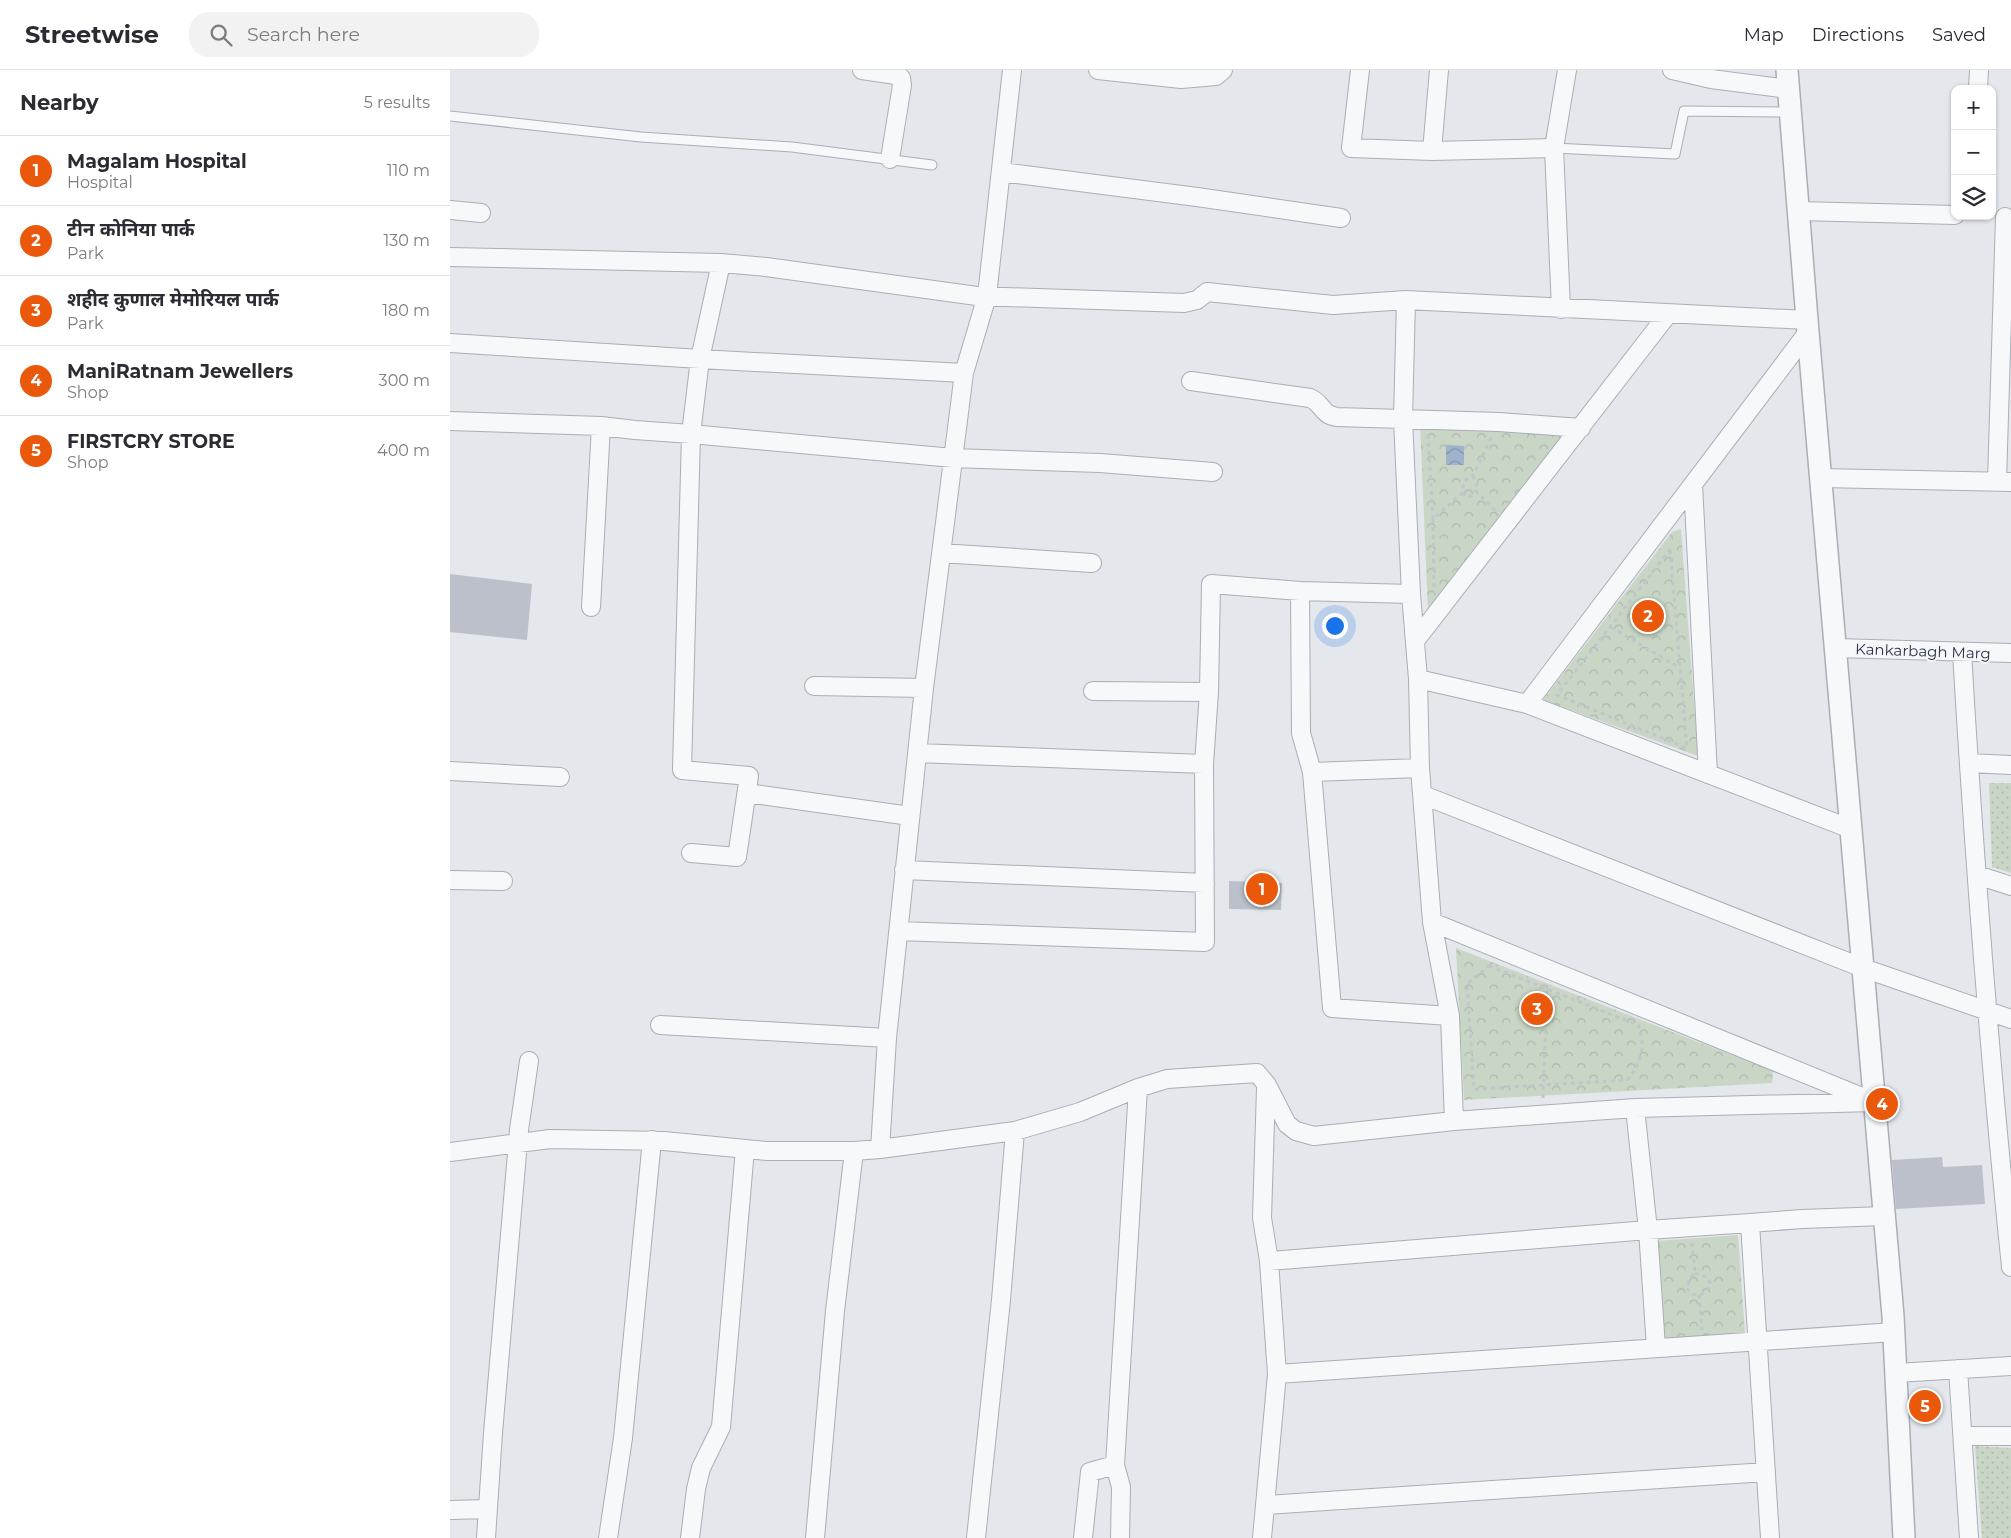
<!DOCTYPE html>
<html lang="en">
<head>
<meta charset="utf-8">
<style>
	body { margin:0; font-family:Montserrat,"Noto Sans Devanagari",sans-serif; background:#f2f2f3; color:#2b2b33 }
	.controls { position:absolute; right:15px; top:15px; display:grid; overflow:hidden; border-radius:10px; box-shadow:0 1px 4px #0004 }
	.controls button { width:45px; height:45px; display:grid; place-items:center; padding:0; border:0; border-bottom:1px solid #e1e1e2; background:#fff; color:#2b2b33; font:25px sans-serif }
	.you { position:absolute; left:884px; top:555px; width:18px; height:18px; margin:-12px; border:4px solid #fff; border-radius:50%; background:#1a73e8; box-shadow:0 0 0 8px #1a73e833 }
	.badge { display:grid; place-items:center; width:32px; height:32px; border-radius:50%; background:#ea580c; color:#fff; font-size:16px; font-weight:700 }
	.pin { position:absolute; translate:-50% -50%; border:2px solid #fff; box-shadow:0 1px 5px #0006 }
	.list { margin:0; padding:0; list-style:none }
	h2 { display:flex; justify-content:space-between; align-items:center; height:65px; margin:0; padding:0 20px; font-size:21px }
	h2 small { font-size:16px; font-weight:400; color:#7c7c81 }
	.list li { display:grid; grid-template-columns:32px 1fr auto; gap:15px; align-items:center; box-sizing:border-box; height:70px; padding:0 20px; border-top:1px solid #e1e1e2 }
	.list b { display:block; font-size:19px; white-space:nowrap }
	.list p { margin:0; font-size:16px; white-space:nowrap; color:#7c7c81 }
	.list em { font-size:16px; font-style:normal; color:#7c7c81 }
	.icon { flex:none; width:28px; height:28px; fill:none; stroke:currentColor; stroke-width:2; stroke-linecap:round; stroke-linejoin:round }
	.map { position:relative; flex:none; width:1561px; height:1468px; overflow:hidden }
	header { display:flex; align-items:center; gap:30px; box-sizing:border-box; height:70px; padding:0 25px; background:#fff; border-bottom:1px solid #e1e1e2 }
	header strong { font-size:24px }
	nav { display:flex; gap:28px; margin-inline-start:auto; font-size:18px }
	.search { width:350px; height:45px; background:#f2f2f3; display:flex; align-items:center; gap:12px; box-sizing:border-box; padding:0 18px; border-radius:20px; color:#7c7c81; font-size:19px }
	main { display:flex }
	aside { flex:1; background:#fff }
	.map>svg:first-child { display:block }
</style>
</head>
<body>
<header>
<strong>Streetwise</strong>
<div class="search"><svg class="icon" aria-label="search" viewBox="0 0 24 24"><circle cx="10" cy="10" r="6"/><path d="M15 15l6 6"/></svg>Search here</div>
<nav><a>Map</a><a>Directions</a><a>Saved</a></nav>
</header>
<main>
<aside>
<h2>Nearby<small>5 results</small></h2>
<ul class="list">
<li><span class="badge">1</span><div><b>Magalam Hospital</b><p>Hospital</p></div><em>110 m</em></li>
<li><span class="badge">2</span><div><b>टीन कोनिया पार्क</b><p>Park</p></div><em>130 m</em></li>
<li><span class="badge">3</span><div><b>शहीद कुणाल मेमोरियल पार्क</b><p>Park</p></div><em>180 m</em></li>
<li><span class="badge">4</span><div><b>ManiRatnam Jewellers</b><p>Shop</p></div><em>300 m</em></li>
<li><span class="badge">5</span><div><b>FIRSTCRY STORE</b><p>Shop</p></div><em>400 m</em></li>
</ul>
</aside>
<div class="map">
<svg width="1561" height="1468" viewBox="0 0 1561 1468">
	<defs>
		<pattern id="grass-dots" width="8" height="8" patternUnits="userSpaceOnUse" patternTransform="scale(1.25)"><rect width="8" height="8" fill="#c9d6c5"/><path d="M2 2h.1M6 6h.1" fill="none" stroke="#adb8ab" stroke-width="1.8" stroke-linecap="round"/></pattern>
		<pattern id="forest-crowns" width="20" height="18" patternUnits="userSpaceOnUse" patternTransform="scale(1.25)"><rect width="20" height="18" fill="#c9d6c5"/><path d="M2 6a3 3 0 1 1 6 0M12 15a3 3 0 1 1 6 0" fill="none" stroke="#adb8ab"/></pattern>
		<pattern id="water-waves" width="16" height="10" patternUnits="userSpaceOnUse" patternTransform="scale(1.25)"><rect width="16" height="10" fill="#9fb4cc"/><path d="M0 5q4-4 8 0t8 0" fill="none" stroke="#8293a7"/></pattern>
	</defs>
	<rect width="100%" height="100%" fill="#e4e7ec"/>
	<path fill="url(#grass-dots)" d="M1539,713H1561V803L1542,797Z
		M1525,1376L1561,1378V1468H1532Z"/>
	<path fill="url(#forest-crowns)" d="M970,353L1113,364L982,543L978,542Z
		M1231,459L1248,686L1093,630L1222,462Z
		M1006,878L1323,1001L1322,1013L1014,1030Z
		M1288,1165L1295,1263L1213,1269L1206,1171Z"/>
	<path fill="url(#water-waves)" d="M996,375L1014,376V395H996Z"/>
	<path fill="#bbc0ca" d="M0,504L82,514L77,570L0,562Z
		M779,811L832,813L831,840L779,839Z
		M1492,1087L1493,1097L1532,1095L1535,1134L1446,1139L1442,1090Z"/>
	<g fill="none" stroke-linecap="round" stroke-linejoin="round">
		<defs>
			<path id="service" d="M0,46L191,67L342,77L482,95
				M1104,78L1225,84L1234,41L1340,42"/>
			<path id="minor" d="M412,0L446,5L451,8L452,15L440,89
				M648,0L731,9L766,6L773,0
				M910,0L901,78L982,81L1104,78L1111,239
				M1222,0L1261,9L1339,19
				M1528,19L1529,0
				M1104,78L1117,0
				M982,81L989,0
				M551,102L747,127L891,148
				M0,140L31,143
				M1349,141L1505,145
				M0,187L271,193L316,197L527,226L734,233L747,230L757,222L883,235L956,230L1357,250
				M956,230L953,349L961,524L968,609L970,698L982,852L1000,946L1004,1051
				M0,273L250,289L514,303
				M741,311L860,328C873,333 871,345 887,347L1049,352L1131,358
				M0,351L151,356L185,360L241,364L503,388L650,393L763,402
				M1371,408L1561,412
				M1547,412L1555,147
				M1243,414L1258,704
				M491,483L642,493
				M850,521L851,663L862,702
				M141,537L151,356
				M965,571L1218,244
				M1386,578L1561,583
				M1512,582C1524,787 1540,993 1561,1197
				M968,609L1077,634L1358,262
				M364,616L474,618
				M643,621L759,622
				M1077,634L1401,759
				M467,683L754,694L759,622L761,514L850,521L961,524
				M1519,693L1561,695
				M970,698L862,702L882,938L1000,946
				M0,701L110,707
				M297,723L460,746
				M973,725L1413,898L1561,949
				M241,783L287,787L299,706L232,700L241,364L250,289L271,193
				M454,800L755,813
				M1527,805L1561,816
				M0,810L53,811
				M982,852L1417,1029
				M448,861L755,872L754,694
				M210,955L437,968
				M816,1018L812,1148L819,1191
				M1185,1038L1198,1160L1206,1277
				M430,1079L437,968L474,618L514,303L537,226L562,0
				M0,1082L100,1069L214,1071L317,1081H404L430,1079L565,1061L630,1042L688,1018L717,1009L807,1003L817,1015L837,1054L846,1061L864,1066L1004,1051L1185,1038L1424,1032
				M1300,1153L1352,1149L1434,1146
				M1508,1299L1519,1468
				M1447,1303L1561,1296
				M827,1304L1444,1262
				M1514,1366H1561
				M665,1395L671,1417L670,1468
				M815,1435L1316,1402
				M0,1440L38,1439
				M36,1468L43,1363L69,1060L79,991
				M158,1468L173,1368L202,1070
				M240,1468L246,1419L251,1398L271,1357L295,1079
				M365,1468L385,1241L404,1081
				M526,1468L551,1230L565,1061
				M633,1468L640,1402L665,1395L688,1018
				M812,1468L827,1304L819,1191L1198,1160L1300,1153L1320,1468"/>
			<path id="tertiary" d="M1337,0L1358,262L1443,1246L1454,1468"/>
		</defs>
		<use href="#service" stroke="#a9aeb7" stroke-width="11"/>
		<use href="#minor" stroke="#a9aeb7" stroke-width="20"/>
		<use href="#tertiary" stroke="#a9aeb7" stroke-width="24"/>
		<path stroke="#c2c5cb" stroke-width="3" stroke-dasharray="4 4" stroke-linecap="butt" d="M978,365L983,449L1012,423L1014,411L1023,406L1041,368
			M1023,406L1027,414L1025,420L1046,441
			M1012,423L1016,427L1021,426L1025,420
			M983,449L984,519
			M1220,480L1237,678L1107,625Z
			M1161,557L1230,598
			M1039,896L1188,955C1196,976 1192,993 1177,1010L1024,1019L1017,914Z
			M1093,1028L1097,919
			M1242,1173L1245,1203L1240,1208L1237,1218L1241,1224C1252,1226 1257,1223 1261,1214L1256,1207L1245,1203
			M1249,1225L1252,1260"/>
		<use href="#service" stroke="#f7f8fa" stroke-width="9"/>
		<use href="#minor" stroke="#f7f8fa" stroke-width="18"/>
		<use href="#tertiary" stroke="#f7f8fa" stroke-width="21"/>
	</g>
	<g text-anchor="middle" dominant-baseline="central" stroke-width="4" stroke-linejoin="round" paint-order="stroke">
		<g font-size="15" fill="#2b3445" stroke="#f4f6f9">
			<text transform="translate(1473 581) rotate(2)">Kankarbagh Marg</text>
		</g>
	</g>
</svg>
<div class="controls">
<button>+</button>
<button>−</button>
<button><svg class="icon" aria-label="layers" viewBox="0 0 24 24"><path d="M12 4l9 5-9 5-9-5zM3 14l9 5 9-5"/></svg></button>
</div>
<div class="you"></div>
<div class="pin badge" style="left:812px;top:819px">1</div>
<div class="pin badge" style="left:1198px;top:546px">2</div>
<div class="pin badge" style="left:1087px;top:939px">3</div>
<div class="pin badge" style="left:1432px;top:1034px">4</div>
<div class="pin badge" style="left:1475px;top:1336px">5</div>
</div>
</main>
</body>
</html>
